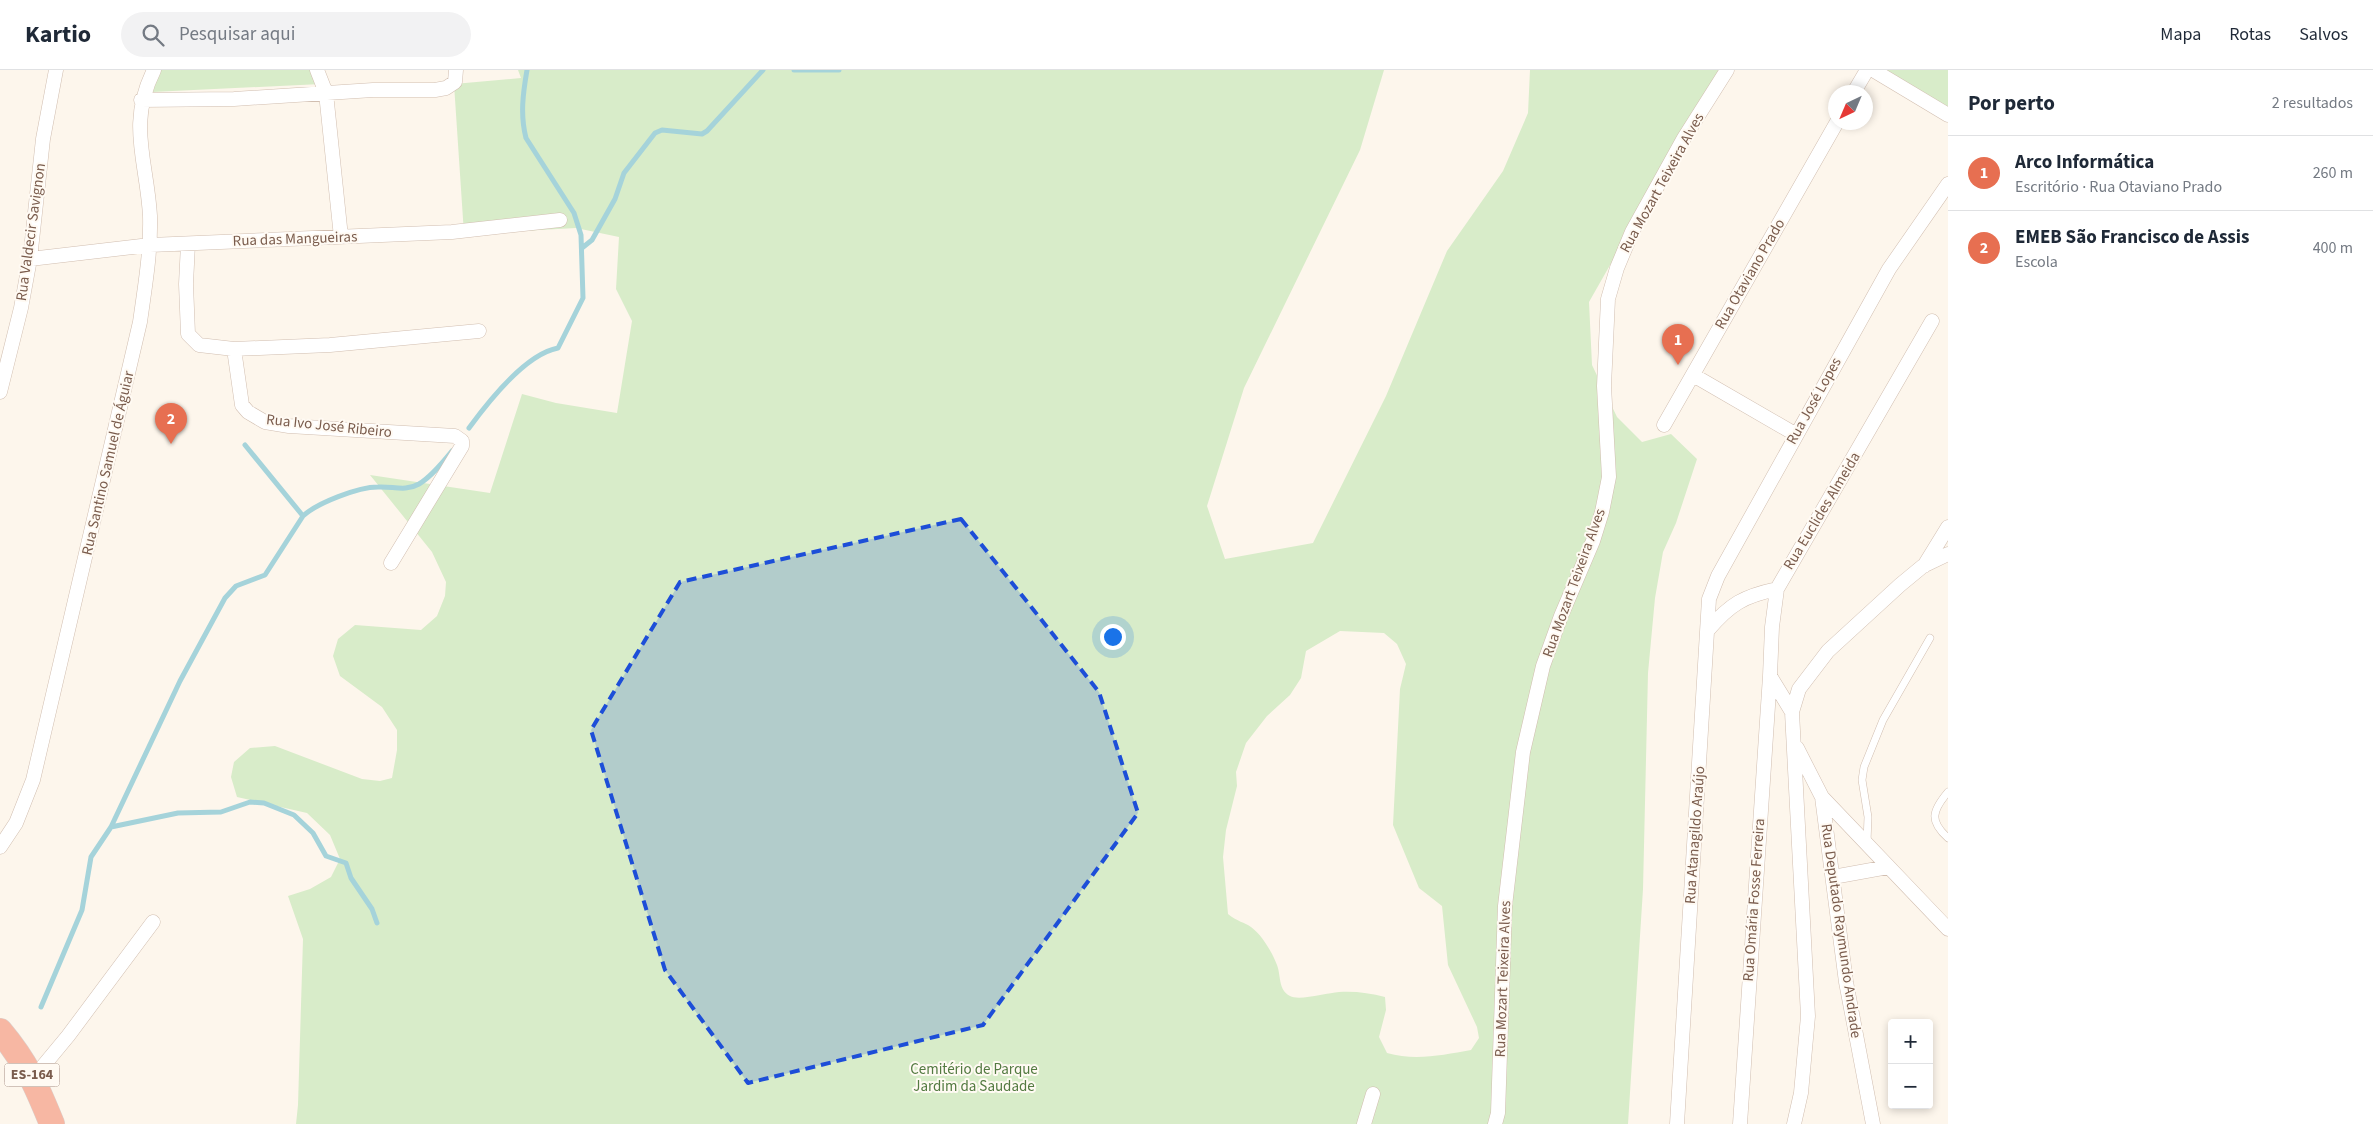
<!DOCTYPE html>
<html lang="pt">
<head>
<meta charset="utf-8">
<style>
	body { margin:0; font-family:"Source Sans 3",sans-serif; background:#f2f2f3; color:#1f2937 }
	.controls { position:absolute; right:15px; bottom:15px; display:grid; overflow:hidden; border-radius:5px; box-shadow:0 2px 8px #0003 }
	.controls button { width:45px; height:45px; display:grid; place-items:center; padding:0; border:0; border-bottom:1px solid #e0e1e3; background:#fff; color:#1f2937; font:25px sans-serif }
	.compass { position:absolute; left:1828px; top:15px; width:45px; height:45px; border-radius:50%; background:#fff; box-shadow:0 2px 8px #0003; rotate:224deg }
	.you { position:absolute; left:1112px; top:566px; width:18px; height:18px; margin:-12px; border:4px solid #fff; border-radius:50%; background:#1a73e8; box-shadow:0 0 0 8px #1a73e833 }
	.badge { display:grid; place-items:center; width:32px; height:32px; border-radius:50%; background:#e76f51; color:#fff; font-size:16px; font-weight:700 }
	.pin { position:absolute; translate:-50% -41px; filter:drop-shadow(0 1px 2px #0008) }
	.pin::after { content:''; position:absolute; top:26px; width:18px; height:15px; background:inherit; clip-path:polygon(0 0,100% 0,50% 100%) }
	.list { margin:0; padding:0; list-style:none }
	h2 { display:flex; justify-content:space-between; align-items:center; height:65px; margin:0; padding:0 20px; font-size:21px }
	h2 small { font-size:16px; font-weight:400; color:#747a83 }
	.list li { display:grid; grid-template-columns:32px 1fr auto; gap:15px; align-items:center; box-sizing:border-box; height:75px; padding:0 20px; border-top:1px solid #e0e1e3 }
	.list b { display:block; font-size:19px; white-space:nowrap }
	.list p { margin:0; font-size:16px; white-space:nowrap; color:#747a83 }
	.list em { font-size:16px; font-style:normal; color:#747a83 }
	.icon { flex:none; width:28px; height:28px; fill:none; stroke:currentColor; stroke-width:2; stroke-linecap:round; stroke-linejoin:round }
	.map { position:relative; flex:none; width:1948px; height:1054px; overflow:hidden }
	header { display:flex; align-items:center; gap:30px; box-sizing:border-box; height:70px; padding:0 25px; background:#fff; border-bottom:1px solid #e0e1e3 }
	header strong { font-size:24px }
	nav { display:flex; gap:28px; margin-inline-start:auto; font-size:18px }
	.search { width:350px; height:45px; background:#f2f2f3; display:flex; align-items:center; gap:12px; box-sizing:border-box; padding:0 18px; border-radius:28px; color:#747a83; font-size:19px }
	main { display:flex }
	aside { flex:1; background:#fff }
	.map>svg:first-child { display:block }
</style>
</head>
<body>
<header>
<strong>Kartio</strong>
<div class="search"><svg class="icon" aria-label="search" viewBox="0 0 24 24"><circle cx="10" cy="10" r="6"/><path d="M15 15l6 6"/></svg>Pesquisar aqui</div>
<nav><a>Mapa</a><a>Rotas</a><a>Salvos</a></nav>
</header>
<main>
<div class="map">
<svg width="1948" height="1054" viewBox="0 0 1948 1054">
	<rect width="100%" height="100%" fill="#fdf6ec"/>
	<path fill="#d8ecc9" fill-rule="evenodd" d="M160,0H315L321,14L152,22Z
		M518,0H1384L1360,80L1244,318L1207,436L1225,489L1313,473L1386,326L1447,181L1503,101L1528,43L1530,0H1721L1589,232L1592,295L1617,347L1642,372L1671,364L1697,389L1676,453L1663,482L1655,528L1648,603L1643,819L1628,1054H296L298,1035L303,869L288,826L310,819L331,807L340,789L330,765L307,743L237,727L231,707L234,692L250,678L275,676L362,709L380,711L392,708L397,680V660L382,637L340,606L333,586L338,569L355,555L421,560L437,546L445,526L446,512L432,482L370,405L490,423L522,324L556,333L617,343L632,251L616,219L619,167L576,158L464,164L454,14L521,8ZM1340,561L1384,563L1397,574L1406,594L1400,619L1393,755L1419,818L1442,836L1448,895L1477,957L1479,968L1471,980C1443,985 1415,991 1387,983L1379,967L1386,940L1385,927C1370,923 1355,921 1339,922C1327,923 1299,931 1290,926C1278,920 1281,905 1277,895C1272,882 1262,865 1251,857C1244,852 1238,852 1228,844L1223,787L1226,760L1237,716L1236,702L1246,673L1267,646L1290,625L1301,608L1306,581Z
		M1879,0H1948V41Z"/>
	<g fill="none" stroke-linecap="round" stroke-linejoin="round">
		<path stroke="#a5d3da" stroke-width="5" d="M794,0H839
			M582,178L592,170L615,129L624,103L655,63L662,60L702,64L707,61L763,0
			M469,358C488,332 526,284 558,278L583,228L581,165L574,143L526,68C520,45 523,23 527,0
			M245,375L303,446
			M111,757L178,743L221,742L250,732L264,733L294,745L313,763L326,786L346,793L351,808L372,839L377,853
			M41,937L82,840L91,787L111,757L180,611L225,528L236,516L265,505L303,446C317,433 358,417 378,417C393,416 405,422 419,414C432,406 443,392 452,381"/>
		<defs>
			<path id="lane" d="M1948,722C1932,741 1929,751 1948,768
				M1867,772L1868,747L1862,710L1864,697L1883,650L1930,568"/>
			<path id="street" d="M317,0L326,23L341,167
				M1873,0L1948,45
				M1854,22L1867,0
				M141,30L234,29L373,20H435L446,18L455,12L456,0
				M188,174L186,214L188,264L199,275L234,279L242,335L248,342L265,352L289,356L455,366L462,371V376L391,493
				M30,189L150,175L452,162L560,150
				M234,279L330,275L479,261
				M1693,305L1795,364
				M0,322L21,238L30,189L43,69L56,0
				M1664,355L1837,52
				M1924,496L1948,457
				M1708,560C1730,534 1744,526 1777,519
				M1792,642L1770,606L1772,557L1777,519L1932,251
				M1797,678L1822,727L1846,912L1873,1054
				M1822,727L1948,859
				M0,777L16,753L33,710L140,252C145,216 151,182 150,146C147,91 127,54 154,0
				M1833,807L1888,797
				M34,1007L68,966L153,852
				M1364,1054L1373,1024
				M1495,1054L1498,1043L1505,836L1523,682L1543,596L1561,546L1593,471L1602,442L1609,407L1604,316L1608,229L1617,198L1632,162L1684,68L1727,0
				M1677,1054L1709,529L1718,506L1889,199L1948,114
				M1740,1054L1770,606
				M1794,1054L1801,1023L1808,946L1792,642L1799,619L1828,581L1900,515L1923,496L1948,484"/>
			<path id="highway" d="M0,961C27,993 37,1017 52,1054"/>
		</defs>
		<use href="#lane" stroke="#d1beb0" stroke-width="8"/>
		<use href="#street" stroke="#d1beb0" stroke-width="15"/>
		<use href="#highway" stroke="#dad1cd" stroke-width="26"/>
		<use href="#lane" stroke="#fff" stroke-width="7"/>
		<use href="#street" stroke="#fff" stroke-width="14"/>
		<use href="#highway" stroke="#f7b7a3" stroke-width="25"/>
	</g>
	<path fill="#1d4ed8" fill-opacity="0.2" stroke="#1d4ed8" stroke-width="4" stroke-dasharray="10 6" stroke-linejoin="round" d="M961,449L1099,622L1138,743L983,955L748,1013L665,900L591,660L680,512Z"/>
	<g text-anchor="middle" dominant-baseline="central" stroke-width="4" stroke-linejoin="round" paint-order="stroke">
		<rect fill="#fffaf3" stroke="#a28b7f" stroke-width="1" x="4.5" y="993.5" width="55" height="23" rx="4"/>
		<g font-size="14" font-weight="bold" fill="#7a5c4d">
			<text x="32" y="1005">ES-164</text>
		</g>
		<g font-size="15" fill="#7a5c4d" stroke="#fffaf3">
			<text transform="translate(1662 113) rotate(-61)">Rua Mozart Teixeira Alves</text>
			<text transform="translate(31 162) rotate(-82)">Rua Valdecir Savignon</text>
			<text transform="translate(295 169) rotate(-2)">Rua das Mangueiras</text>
			<text transform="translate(1750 204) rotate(-60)">Rua Otaviano Prado</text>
			<text transform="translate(1814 331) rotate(-61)">Rua José Lopes</text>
			<text transform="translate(329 356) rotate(6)">Rua Ivo José Ribeiro</text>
			<text transform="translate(108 393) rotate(-77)">Rua Santino Samuel de Águiar</text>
			<text transform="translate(1822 441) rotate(-59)">Rua Euclides Almeida</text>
			<text transform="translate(1574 513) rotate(-70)">Rua Mozart Teixeira Alves</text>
			<text transform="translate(1695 765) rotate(-86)">Rua Atanagildo Araújo</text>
			<text transform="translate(1754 830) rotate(-86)">Rua Omária Fosse Ferreira</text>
			<text transform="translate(1841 861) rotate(82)">Rua Deputado Raymundo Andrade</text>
			<text transform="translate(1503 909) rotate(-88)">Rua Mozart Teixeira Alves</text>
		</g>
		<g font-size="15" fill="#537a41" stroke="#fffaf3">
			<text x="974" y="999">Cemitério de Parque<tspan x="974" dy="17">Jardim da Saudade</tspan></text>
		</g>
	</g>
</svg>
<div class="controls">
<button>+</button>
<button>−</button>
</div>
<svg class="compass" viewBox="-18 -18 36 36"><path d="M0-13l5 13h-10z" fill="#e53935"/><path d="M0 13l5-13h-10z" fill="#747a83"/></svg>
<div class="you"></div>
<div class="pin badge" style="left:1678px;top:295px">1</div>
<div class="pin badge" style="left:171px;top:374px">2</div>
</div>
<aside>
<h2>Por perto<small>2 resultados</small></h2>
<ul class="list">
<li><span class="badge">1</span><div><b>Arco Informática</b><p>Escritório · Rua Otaviano Prado</p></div><em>260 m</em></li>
<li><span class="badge">2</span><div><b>EMEB São Francisco de Assis</b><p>Escola</p></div><em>400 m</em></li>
</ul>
</aside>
</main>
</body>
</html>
